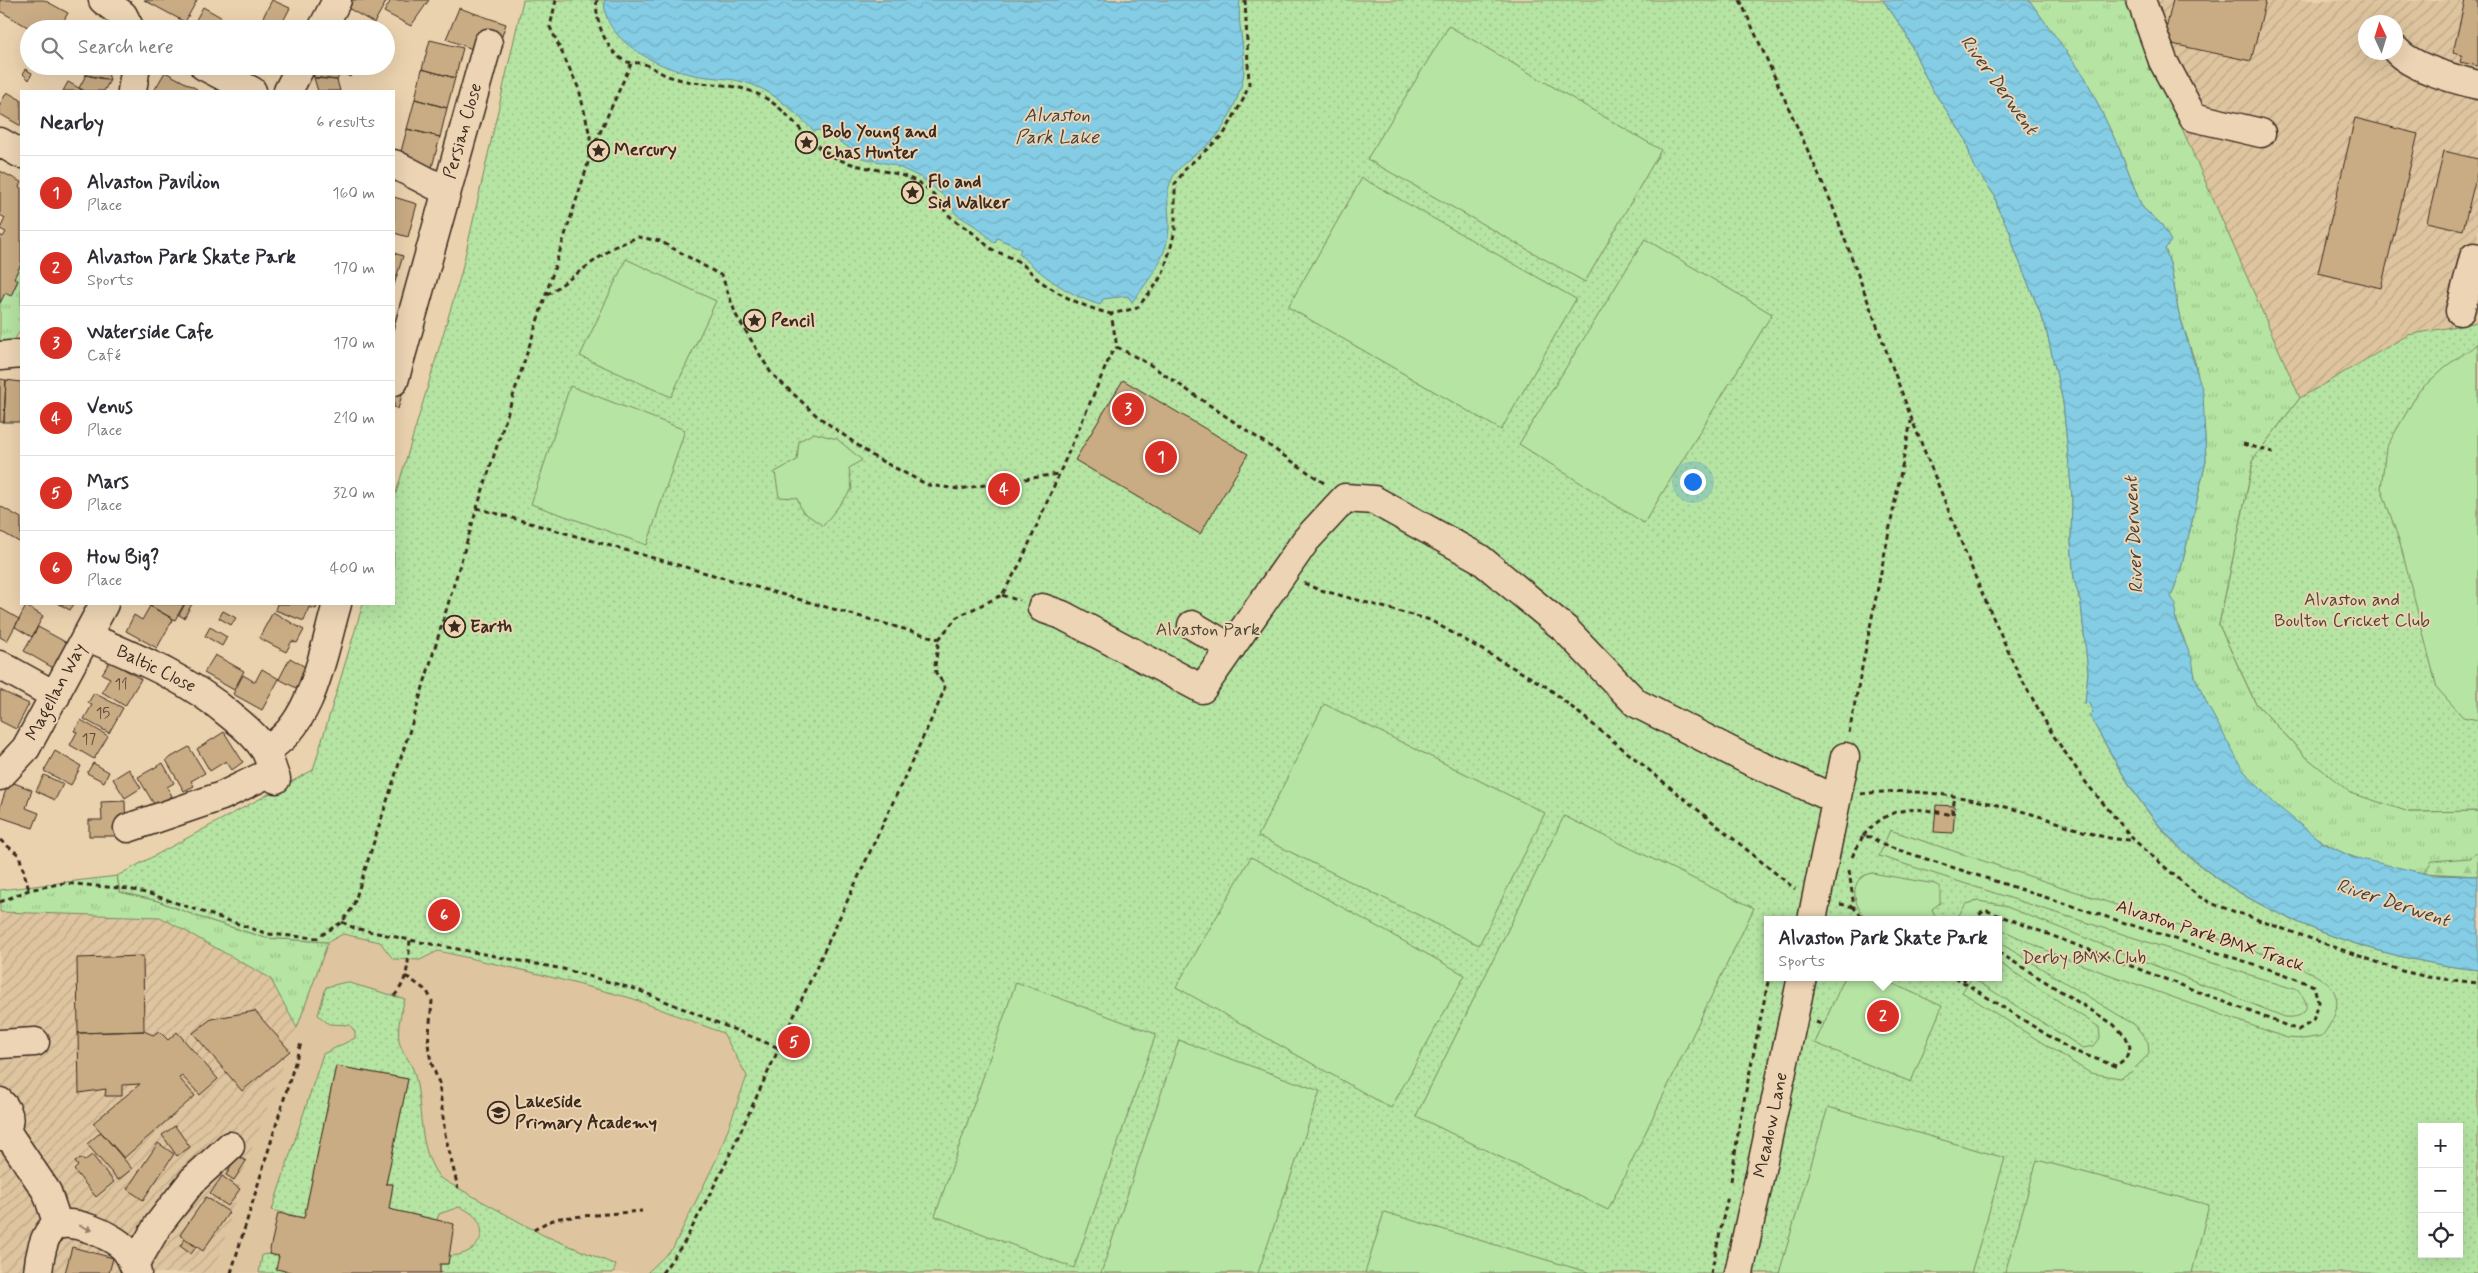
<!DOCTYPE html>
<html lang="en">
<head>
<meta charset="utf-8">
<style>
	body { margin:0; font-family:Mynerve,sans-serif; background:#f7f7f7; color:#2b2b33 }
	.controls { position:absolute; right:15px; bottom:15px; display:grid; overflow:hidden; border-radius:0px; box-shadow:0 5px 20px #0002 }
	.controls button { width:45px; height:45px; display:grid; place-items:center; padding:0; border:0; border-bottom:1px solid #e1e1e2; background:#fff; color:#2b2b33; font:25px sans-serif }
	.compass { position:absolute; left:2358px; top:15px; width:45px; height:45px; border-radius:50%; background:#fff; box-shadow:0 5px 20px #0002; rotate:356deg }
	.you { position:absolute; left:1692px; top:481px; width:18px; height:18px; margin:-12px; border:4px solid #fff; border-radius:50%; background:#1a73e8; box-shadow:0 0 0 8px #1a73e833 }
	.badge { display:grid; place-items:center; width:32px; height:32px; border-radius:50%; background:#d93025; color:#fff; font-size:16px; font-weight:700 }
	.pin { position:absolute; translate:-50% -50%; border:2px solid #fff; box-shadow:0 1px 5px #0006 }
	.popup { position:absolute; left:1764px; top:916px; width:238px; height:65px; box-sizing:border-box; display:grid; place-content:center; border-radius:0px; background:#fff; filter:drop-shadow(0 1px 4px #0005); font-size:16px; white-space:nowrap; color:#7c7c81 }
	.popup b { font-size:19px; color:#2b2b33 }
	.popup::after { content:''; position:absolute; left:50%; top:100%; margin-left:-10px; border:10px solid transparent; border-top-color:#fff }
	.list { margin:0; padding:0; list-style:none }
	h2 { display:flex; justify-content:space-between; align-items:center; height:65px; margin:0; padding:0 20px; font-size:21px }
	h2 small { font-size:16px; font-weight:400; color:#7c7c81 }
	.list li { display:grid; grid-template-columns:32px 1fr auto; gap:15px; align-items:center; box-sizing:border-box; height:75px; padding:0 20px; border-top:1px solid #e1e1e2 }
	.list b { display:block; font-size:19px; white-space:nowrap }
	.list p { margin:0; font-size:16px; white-space:nowrap; color:#7c7c81 }
	.list em { font-size:16px; font-style:normal; color:#7c7c81 }
	.icon { flex:none; width:28px; height:28px; fill:none; stroke:currentColor; stroke-width:2; stroke-linecap:round; stroke-linejoin:round }
	.map { position:relative; flex:none; width:2478px; height:1273px; overflow:hidden }
	.search { position:absolute; background:#fff; box-shadow:0 5px 20px #0002; left:20px; top:20px; width:375px; height:55px; display:flex; align-items:center; gap:12px; box-sizing:border-box; padding:0 18px; border-radius:28px; color:#7c7c81; font-size:19px }
	.panel { position:absolute; background:#fff; box-shadow:0 5px 20px #0002; left:20px; top:90px; width:375px; height:515px; border-radius:0px }
	.map>svg:first-child { display:block }
</style>
</head>
<body>
<div class="map">
<svg width="2478" height="1273" viewBox="0 0 2478 1273">
	<defs>
		<pattern id="industrial-furrows" width="10" height="10" patternUnits="userSpaceOnUse" patternTransform="scale(1.25)"><rect width="10" height="10" fill="#dec49f"/><path d="M-1 1l2-2M0 10L10 0M9 11l2-2" fill="none" stroke="#bfa988"/></pattern>
		<pattern id="grass-tufts" width="24" height="20" patternUnits="userSpaceOnUse" patternTransform="scale(1.25)"><rect width="24" height="20" fill="#b5e4a3"/><path d="M3 7l-1-3M5 7V3M7 7l1-3M15 17l-1-3M17 17v-4M19 17l1-3" fill="none" stroke="#9dc48c"/></pattern>
		<pattern id="forest-firs" width="22" height="20" patternUnits="userSpaceOnUse" patternTransform="scale(1.25)"><rect width="22" height="20" fill="#b5e4a3"/><path d="M5 1l3.5 6h-7zM16 11l3.5 6h-7z" fill="#9dc48c"/></pattern>
		<pattern id="park-dots" width="8" height="8" patternUnits="userSpaceOnUse" patternTransform="scale(1.25)"><rect width="8" height="8" fill="#b5e4a3"/><path d="M2 2h.1M6 6h.1" fill="none" stroke="#9dc48c" stroke-width="1.8" stroke-linecap="round"/></pattern>
		<pattern id="water-waves" width="16" height="10" patternUnits="userSpaceOnUse" patternTransform="scale(1.25)"><rect width="16" height="10" fill="#84cde5"/><path d="M0 5q4-4 8 0t8 0" fill="none" stroke="#73b0c4"/></pattern>
	</defs>
	<rect width="100%" height="100%" fill="#ebd2af"/>
	<filter id="ink" filterUnits="userSpaceOnUse"><feTurbulence type="fractalNoise" baseFrequency=".02" numOctaves="2"/><feDisplacementMap in="SourceGraphic" scale="10" xChannelSelector="R" yChannelSelector="G"/><feConvolveMatrix kernelMatrix="1 2 1 2 8 2 1 2 1" color-interpolation-filters="sRGB"/></filter>
	<g filter="url(#ink)">
		<path fill="#dec49f" d="M343,934L380,942L393,959L420,960L438,951L531,972L631,998L723,1033L747,1075L719,1154L673,1248L647,1273H215L246,1165L328,942Z"/>
		<path fill="url(#industrial-furrows)" fill-rule="evenodd" d="M2126,0H2478V322L2408,335L2300,398ZM2366,22H2396V52H2366Z
			M0,912L160,917L270,978L297,1028L246,1165L215,1273H0Z"/>
		<path fill="url(#grass-tufts)" stroke="#788760" d="M2029,0H2126L2300,398L2254,458L2219,625L2255,702L2306,757L2409,812L2478,811V876C2436,875 2391,871 2351,856C2318,844 2262,800 2242,770C2224,742 2207,709 2196,679C2191,666 2188,652 2184,639C2182,632 2177,625 2175,618C2172,609 2176,605 2171,597L2181,569L2206,461L2205,437L2196,365L2178,310L2171,267L2165,248L2162,225L2143,208L2139,200L2119,148L2085,78Z
			M21,264V329L12,344L0,342V303L5,293L11,295L18,281L14,278Z
			M117,876L120,892L158,901L199,917L266,938L328,942L297,1028L270,978L160,917L0,912V890Z"/>
		<path fill="url(#forest-firs)" stroke="#788760" d="M2478,852V876L2424,873L2432,861L2469,858Z"/>
		<path fill="url(#park-dots)" stroke="#788760" fill-rule="evenodd" d="M523,0H1883L1905,32L1930,86L1965,138L1973,165L1995,196L1998,209L2010,232L2014,248L2045,325L2063,402L2072,497L2071,542L2074,579L2081,604L2088,672L2085,704L2089,702L2093,713L2089,715C2112,756 2133,797 2165,833C2235,912 2374,959 2478,970V1273H647L673,1248L719,1154L747,1076L723,1033L631,998L531,972L438,951L420,960L393,959L380,942L343,934L328,942L266,938L199,917L158,901L120,892L117,876L313,770L363,604H394V500L461,274ZM1768,920H1998V977H1768ZM2422,1127H2459V1254H2422Z
			M2478,322V811L2409,812L2351,793L2306,757L2255,702L2219,625L2254,458L2300,398L2408,335Z
			M346,982L405,999C401,1013 397,1026 399,1041C401,1052 411,1061 414,1072C424,1107 416,1147 440,1178L543,1235L616,1265L613,1273H440V1264H448L449,1256C486,1255 494,1219 459,1207L439,1214L437,1220L389,1209L393,1184H386L408,1079L336,1066L304,1218L272,1210L323,1054L355,1038V1032L350,1025L329,1024L318,1015L326,987Z
			M269,1254L279,1256L277,1269L295,1273H259L262,1255Z"/>
		<path fill="#b5e4a3" stroke="#788760" d="M1449,26L1661,150L1585,282L1367,159Z
			M1362,178L1576,299L1501,430L1288,307Z
			M1645,239L1772,314L1644,523L1519,444Z
			M626,259L716,301L671,397L580,356Z
			M2478,344V720L2463,717L2437,688L2400,543L2381,488L2386,448L2419,391L2446,366Z
			M570,386L685,430L647,545L531,504Z
			M814,433L837,439L862,460L849,468L852,489L823,526L802,511L797,498L779,497L775,472L797,460L799,441Z
			M1324,704L1545,813L1479,945L1258,836Z
			M1564,816L1754,908L1608,1210L1416,1116Z
			M1890,830L2285,961C2324,978 2357,990 2322,1036L2303,1039L2287,1038L2063,958L1998,928V920H1959V915L1966,904L1978,901L2002,905L2285,1017C2306,1019 2314,1006 2297,990L1879,856Z
			M1251,857L1465,975L1391,1108L1176,987Z
			M1872,873L1935,884L1940,887V903L1932,909L1937,920H1869C1852,908 1847,877 1872,873Z
			M1998,942L2135,1025L2148,1042L2149,1054L2131,1072L2120,1078L2090,1073L1962,992L1972,978L2083,1048L2094,1046L2100,1038L2099,1027L1998,962Z
			M1845,977H1878L1942,1006L1911,1082L1815,1043Z
			M1016,982L1156,1034L1074,1268L935,1216Z
			M1179,1040L1320,1091L1258,1273H1101Z
			M1828,1107L2005,1158L1971,1273H1779Z
			M2037,1160L2209,1205L2192,1273H2005Z
			M1384,1212L1591,1273H1365Z"/>
		<path fill="url(#water-waves)" stroke="#678c95" d="M605,0H1240C1236,27 1249,59 1242,83C1238,99 1229,118 1220,132C1206,152 1179,159 1170,183C1165,197 1170,214 1169,228C1167,258 1150,279 1132,302L1128,296L1103,299L1100,305C1066,294 1045,277 1019,254L1021,249L997,238L995,243L978,228L956,214L944,196L920,177L894,165L858,157L857,152L819,130L814,131C795,113 777,94 753,85C733,77 711,79 690,74C659,68 599,38 605,0Z
			M1883,0H2029L2085,77L2119,148L2139,200L2143,208L2162,225L2171,241L2165,249L2171,267L2178,310L2203,392L2206,461L2181,569L2171,597L2176,604L2175,619L2192,659L2195,677L2208,706L2243,770L2275,804L2323,843L2352,857L2432,875L2478,876V970C2375,959 2235,912 2165,832C2133,797 2112,755 2089,715L2093,713L2089,703L2085,704L2088,672L2081,604L2074,579L2071,542L2072,497L2063,402L2045,325L2014,248L2010,232L1998,209L1995,196L1973,165L1965,138L1930,86L1905,32Z"/>
		<path fill="#c9ac84" stroke="#3b2a1e" d="M0,0H44L68,13L59,29H31L0,11Z
			M144,0H197L185,22Z
			M272,0L290,8L279,29H265L259,25Z
			M344,0H387L374,23L341,4Z
			M391,0H429L411,26L384,12Z
			M2173,0H2266L2251,61L2163,42Z
			M2465,0H2478V66L2460,62L2462,55L2453,53Z
			M203,7L242,29H191Z
			M459,8L506,24L500,42L475,50L446,39Z
			M430,40L463,48L455,78L422,69Z
			M106,66L110,80L86,75L84,66Z
			M320,66H356L350,77L341,72L337,80L313,77Z
			M25,69L32,73L29,80L23,74Z
			M422,69L455,78L447,108L415,99Z
			M165,72L197,89L196,91H154Z
			M86,75L110,80L104,91H85L79,88Z
			M314,78L337,80L340,91H318Z
			M68,82L84,91H63Z
			M7,92L21,100V126L0,114V104Z
			M415,99L447,108L440,137L407,129Z
			M2355,118L2418,134L2381,288L2318,273Z
			M407,129L440,137L432,167L399,159Z
			M2444,151L2478,159V169L2463,230L2427,222Z
			M0,171L21,182L19,187L21,188V264L14,278L18,280L11,296L5,293L0,303V235L3,237L6,232L0,229L5,218L0,215Z
			M394,197L417,204L408,237L394,233Z
			M394,253L403,256L394,285Z
			M0,379L6,380L4,422H0Z
			M6,380L21,382V422H4Z
			M1123,380L1248,454L1200,534L1075,460Z
			M394,388L403,391L398,409L394,407Z
			M0,506L21,518V543L0,531Z
			M59,604H74L70,610Z
			M147,604H184L175,620Z
			M185,604H192L184,618L179,615Z
			M277,604H318L316,609L309,607L304,621L275,610Z
			M26,606L43,616L32,637L15,627Z
			M150,606L173,619L157,648L126,631L134,615L142,620Z
			M0,608L19,619L7,641L0,637Z
			M223,611L236,618L231,625L219,618Z
			M273,612L304,630L297,643L292,641L286,652L259,638Z
			M38,627L69,644L55,669L24,651Z
			M210,627L227,637L222,646L205,636Z
			M215,655L244,671L234,690L204,673Z
			M290,658L307,668L296,688L279,679Z
			M110,661L141,679L125,706L102,692L110,678L102,674Z
			M262,669L279,679L262,710L233,694L243,675L255,682Z
			M0,690L29,704L16,729L0,721Z
			M94,693L123,708L109,733L84,719L92,705L88,703Z
			M81,720L108,736L94,759L70,745L77,732L74,731Z
			M224,732L243,762L232,770L226,761L210,771L197,749Z
			M189,747L205,773L191,781L194,786L184,791L166,760Z
			M55,751L81,766L71,785L44,771Z
			M93,763L109,772L104,782L87,773Z
			M163,763L174,783L167,787L172,796L155,806L138,777Z
			M129,769L141,788L125,798L113,779Z
			M44,775L63,784L55,800L36,791Z
			M9,781L32,790L26,808L39,813L33,828L0,817V807Z
			M125,801L126,836H89V820H102L101,802Z
			M1936,805L1955,806L1953,833L1934,832Z
			M143,956L144,1031L78,1033L77,958Z
			M255,1011L290,1051L242,1091L193,1033L211,1019Z
			M144,1031L153,1035L159,1031L168,1040L177,1032L218,1079L200,1095L182,1076L179,1078L195,1096L124,1158L93,1123L140,1084L122,1085V1096H105L106,1089L79,1093L78,1033Z
			M336,1066L408,1079L386,1184H393L389,1209L454,1224L448,1264H440V1273H295L276,1269L279,1256L269,1254L278,1213L304,1218Z
			M175,1126L190,1147L177,1156L162,1135Z
			M101,1132L132,1169L118,1180L87,1144Z
			M158,1143L174,1154L143,1200L127,1189Z
			M92,1155L114,1182L96,1197L74,1170L78,1166L75,1162L82,1158L84,1161Z
			M238,1156L246,1161L234,1180L226,1175Z
			M222,1176L240,1189L228,1206L210,1194Z
			M206,1197L229,1212L203,1251L180,1235Z
			M185,1239L196,1247L191,1254L180,1246Z
			M72,1247L113,1258L109,1273H65Z"/>
		<g fill="none" stroke-linecap="round" stroke-linejoin="round">
			<defs>
				<path id="minor" d="M103,0L123,15L130,29
					M2141,0L2163,61L2193,117L2261,133
					M322,29L337,0
					M2396,50C2412,68 2454,79 2478,85
					M204,66L252,91
					M132,91L136,66
					M288,91L301,66
					M0,142L21,154
					M394,164L446,191
					M2460,311L2474,257
					M0,356L21,354
					M394,381L488,43
					M1042,608L1062,615L1202,689L1306,540L1345,498L1374,500L1479,558L1565,629L1636,703L1750,761L1835,799
					M1192,625L1231,648
					M86,636C137,658 187,678 230,715C243,725 256,736 265,750C270,759 272,770 276,779
					M0,665L56,696
					M265,750C313,727 323,651 337,604
					M0,776L26,748L104,604
					M128,828L222,796L273,771
					M1812,920L1845,757
					M0,1044L35,1042
					M0,1102C12,1113 11,1126 0,1136
					M6,1131L47,1192L58,1225
					M134,1266L158,1225L193,1180L230,1146
					M38,1273C39,1260 43,1234 54,1227C70,1216 113,1236 125,1249C130,1255 134,1265 137,1273
					M1739,1273L1802,977"/>
			</defs>
			<use href="#minor" stroke="#3b2a1e" stroke-width="31"/>
			<path stroke="#3b2a1e" stroke-width="3" stroke-dasharray="5 4" stroke-linecap="butt" d="M597,0C594,19 606,50 623,60C629,64 634,62 641,63C650,65 659,73 668,76C704,89 731,78 767,99C792,114 806,142 832,156C861,172 896,167 924,186C937,196 942,210 954,220C960,225 967,228 973,233C979,237 984,243 990,248C999,254 1011,256 1020,263C1029,268 1034,278 1043,283C1063,297 1087,308 1111,314
				M1245,0L1249,84L1244,98L1224,134L1187,167L1175,184V230L1171,247L1163,273L1155,286L1137,308L1111,314L1117,347L1149,364L1324,483
				M1740,0L1831,202L1912,420L1979,586L2018,673L2053,735L2087,784L2134,840L2198,896L2213,904L2402,971L2428,977L2478,983
				M592,150L631,64
				M547,295L614,247L638,237L660,241L722,276L736,315L771,373L816,415L874,457L928,485L959,489L1058,474
				M2243,444L2273,452
				M477,508L939,639
				M1304,583L1317,589L1430,620L1547,687L1795,889
				M1002,595L1020,601
				M1849,733L1911,421
				M1861,794C1919,786 1980,799 2035,815C2067,824 2100,841 2134,840
				M1863,836C1890,805 1913,806 1952,815L1955,796
				M0,840L19,855L29,890
				M1852,857L1863,836L1871,837L1883,845L2284,974L2314,986L2318,1002L2313,1021L2298,1030L1985,910L1973,920
				M1849,870L1854,908L1865,920
				M0,902L29,890L64,883L129,889L150,894L268,934L317,938L342,922L353,907L414,717L477,508L587,167L590,153V136L579,89L550,27L556,0
				M1840,904L1854,907
				M1951,920V919
				M342,922L354,928L410,940L563,969L638,990L779,1048
				M406,976L427,991L432,1001L428,1044L431,1062L439,1083L445,1134L458,1188
				M1955,977L2071,1050L2116,1066L2126,1058L2130,1047L2126,1037L2113,1024L1998,952
				M1963,977L1966,984
				M1884,980L1887,977
				M394,996C409,980 408,961 410,940
				M1816,1022L1823,1025
				M1731,1181L1740,1120L1769,977
				M534,1230L547,1222L560,1218L642,1211
				M231,1273L301,1043
				M662,1273L684,1243L724,1167L938,705L944,690V684L936,673L935,666L939,639L957,617L1002,595L1021,562L1112,352L1117,347
				M1711,1273L1728,1196"/>
			<use href="#minor" stroke="#ecd4b4" stroke-width="28"/>
		</g>
		<defs><path id="oneway-solid" d="M-6-.8H1V-3.2L6.5 0L1 3.2V.8H-6Z" transform="scale(1.25)"/></defs>
		<use fill="#947f69" href="#oneway-solid" transform="translate(86 1228) rotate(20)"/>
	</g>
	<defs>
		<symbol id="sight-ring" viewBox="-11 -11 22 22"><circle r="9.5" fill="#ecd4b4" stroke="#3b2a1e" stroke-width="1.5"/><path d="M0-6L1.8-2.2L6-1.7L2.9 1.2L3.7 5.4L0 3.3L-3.7 5.4L-2.9 1.2L-6-1.7L-1.8-2.2Z" fill="#3b2a1e"/></symbol>
		<symbol id="school-ring" viewBox="-11 -11 22 22"><circle r="9.5" fill="#ecd4b4" stroke="#3b2a1e" stroke-width="1.5"/><path d="M0-5L7-2L0 1L-7-2ZM-4 1L0 2.5L4 1V4Q0 6-4 4Z" fill="#3b2a1e"/></symbol>
	</defs>
	<g fill-rule="evenodd">
		<use href="#sight-ring" x="794" y="130" width="25" height="25"/>
		<use href="#sight-ring" x="586" y="138" width="25" height="25"/>
		<use href="#sight-ring" x="900" y="180" width="25" height="25"/>
		<use href="#sight-ring" x="742" y="308" width="25" height="25"/>
		<use href="#sight-ring" x="442" y="614" width="25" height="25"/>
		<use href="#school-ring" x="486" y="1100" width="25" height="25"/>
	</g>
	<g text-anchor="middle" dominant-baseline="central" stroke-width="4" stroke-linejoin="round" paint-order="stroke">
		<g font-size="15" fill="#5e4a38">
			<text x="121" y="685">11</text>
			<text x="103" y="714">15</text>
			<text x="89" y="740">17</text>
		</g>
		<g font-size="18" fill="#3b2a1e" stroke="#ecd4b4">
			<text transform="translate(463 131) rotate(-74)">Persian Close</text>
			<text transform="translate(156 669) rotate(26)">Baltic Close</text>
			<text transform="translate(56 692) rotate(-62)">Magellan Way</text>
			<text transform="translate(2210 936) rotate(18)">Alvaston Park BMX Track</text>
			<text transform="translate(1771 1125) rotate(-78)">Meadow Lane</text>
		</g>
		<g font-size="18" font-weight="bold" fill="#3b2a1e" stroke="#ecd4b4" text-anchor="start">
			<text x="822" y="132">Bob Young and<tspan x="822" dy="21">Chas Hunter</tspan></text>
			<text x="614" y="150">Mercury</text>
			<text x="928" y="182">Flo and<tspan x="928" dy="21">Sid Walker</tspan></text>
			<text x="771" y="321">Pencil</text>
			<text x="470" y="627">Earth</text>
			<text x="515" y="1102">Lakeside<tspan x="515" dy="21">Primary Academy</tspan></text>
		</g>
		<g font-size="18" fill="#4d4632" stroke="#ecd4b4">
			<text x="2352" y="600">Alvaston and<tspan x="2352" dy="21">Boulton Cricket Club</tspan></text>
			<text x="1208" y="630">Alvaston Park</text>
			<text x="2084" y="958">Derby BMX Club</text>
		</g>
		<g font-size="19" font-style="italic" fill="#46423c" stroke="#ecd4b4">
			<text transform="translate(1999 85) rotate(54)">River Derwent</text>
			<text x="1057" y="115">Alvaston<tspan x="1057" dy="22">Park Lake</tspan></text>
			<text transform="translate(2134 535) rotate(-93)">River Derwent</text>
			<text transform="translate(2393 903) rotate(18)">River Derwent</text>
		</g>
	</g>
</svg>
<div class="controls">
<button>+</button>
<button>−</button>
<button><svg class="icon" aria-label="locate" viewBox="0 0 24 24"><circle cx="12" cy="12" r="6"/><path d="M12 2v4M12 18v4M2 12h4M18 12h4"/></svg></button>
</div>
<svg class="compass" viewBox="-18 -18 36 36"><path d="M0-13l5 13h-10z" fill="#e53935"/><path d="M0 13l5-13h-10z" fill="#7c7c81"/></svg>
<div class="you"></div>
<div class="pin badge" style="left:1161px;top:457px">1</div>
<div class="pin badge" style="left:1883px;top:1016px">2</div>
<div class="popup"><b>Alvaston Park Skate Park</b>Sports</div>
<div class="pin badge" style="left:1128px;top:409px">3</div>
<div class="pin badge" style="left:1004px;top:489px">4</div>
<div class="pin badge" style="left:794px;top:1042px">5</div>
<div class="pin badge" style="left:444px;top:915px">6</div>
<div class="search"><svg class="icon" aria-label="search" viewBox="0 0 24 24"><circle cx="10" cy="10" r="6"/><path d="M15 15l6 6"/></svg>Search here</div>
<section class="panel">
<h2>Nearby<small>6 results</small></h2>
<ul class="list">
<li><span class="badge">1</span><div><b>Alvaston Pavilion</b><p>Place</p></div><em>160 m</em></li>
<li><span class="badge">2</span><div><b>Alvaston Park Skate Park</b><p>Sports</p></div><em>170 m</em></li>
<li><span class="badge">3</span><div><b>Waterside Cafe</b><p>Café</p></div><em>170 m</em></li>
<li><span class="badge">4</span><div><b>Venus</b><p>Place</p></div><em>210 m</em></li>
<li><span class="badge">5</span><div><b>Mars</b><p>Place</p></div><em>320 m</em></li>
<li><span class="badge">6</span><div><b>How Big?</b><p>Place</p></div><em>400 m</em></li>
</ul>
</section>
</div>
</body>
</html>
